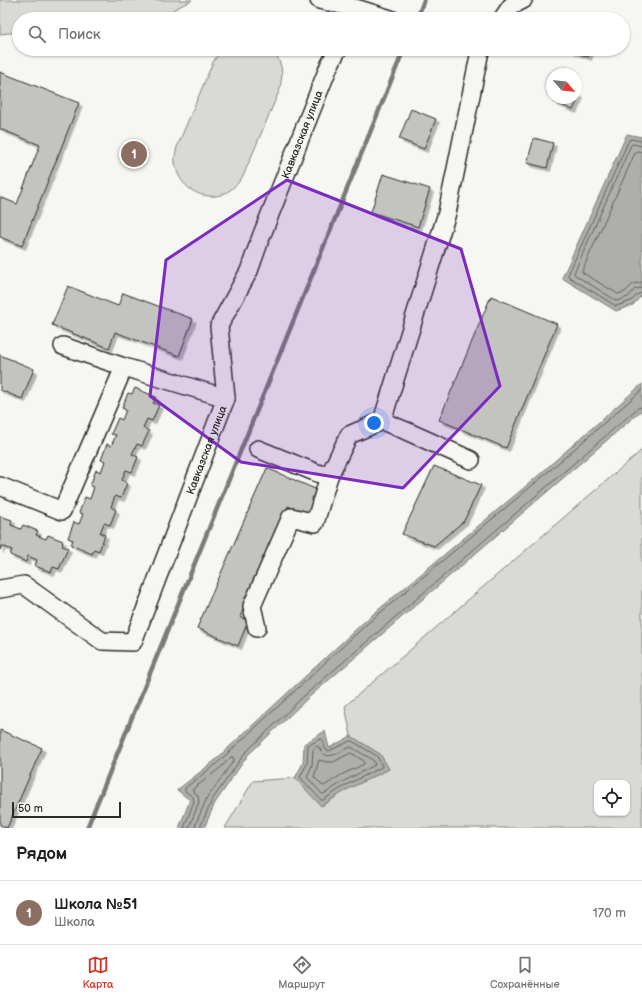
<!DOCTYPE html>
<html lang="ru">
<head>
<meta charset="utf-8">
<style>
	body { margin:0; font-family:"Balsamiq Sans",sans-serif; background:#f6f6f6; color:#202124 }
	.controls { position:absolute; right:12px; bottom:12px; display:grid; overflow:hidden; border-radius:8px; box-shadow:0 1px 3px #0004 }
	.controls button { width:36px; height:36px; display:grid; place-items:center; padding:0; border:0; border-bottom:1px solid #e0e0e0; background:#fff; color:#202124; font:20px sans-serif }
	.compass { position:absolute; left:546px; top:68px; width:36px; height:36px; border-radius:50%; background:#fff; box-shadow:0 1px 3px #0004; rotate:118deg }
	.scale { position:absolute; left:12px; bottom:10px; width:109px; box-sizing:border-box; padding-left:4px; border:2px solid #2b2b2b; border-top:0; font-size:11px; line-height:14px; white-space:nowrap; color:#2b2b2b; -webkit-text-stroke:3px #f6f6f2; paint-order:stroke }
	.you { position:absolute; left:374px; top:423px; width:14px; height:14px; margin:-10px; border:3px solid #fff; border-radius:50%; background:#1a73e8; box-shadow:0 0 0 6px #1a73e833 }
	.badge { display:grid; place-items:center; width:26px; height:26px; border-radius:50%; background:#d93025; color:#fff; font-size:13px; font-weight:700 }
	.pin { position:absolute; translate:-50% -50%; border:2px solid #fff; box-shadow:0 1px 4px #0006 }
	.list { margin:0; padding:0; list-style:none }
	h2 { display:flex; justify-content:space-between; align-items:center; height:52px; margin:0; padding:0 16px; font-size:17px }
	h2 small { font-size:13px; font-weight:400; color:#757577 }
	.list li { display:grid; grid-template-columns:26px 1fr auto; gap:12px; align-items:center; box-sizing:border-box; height:64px; padding:0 16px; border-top:1px solid #e0e0e0 }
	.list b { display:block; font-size:15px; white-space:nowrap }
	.list p { margin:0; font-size:13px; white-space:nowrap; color:#757577 }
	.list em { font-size:13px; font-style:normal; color:#757577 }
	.icon { flex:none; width:22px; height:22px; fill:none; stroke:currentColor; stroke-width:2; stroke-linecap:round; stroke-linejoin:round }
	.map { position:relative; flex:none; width:642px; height:828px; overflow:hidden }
	.search { position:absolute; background:#fff; box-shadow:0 1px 3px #0004; left:12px; right:12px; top:12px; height:44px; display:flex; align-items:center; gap:10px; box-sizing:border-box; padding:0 14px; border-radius:22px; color:#757577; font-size:15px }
	.sheet { height:116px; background:#fff }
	nav { display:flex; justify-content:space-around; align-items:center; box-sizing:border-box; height:56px; border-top:1px solid #e0e0e0; background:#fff; font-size:11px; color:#757577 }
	nav a { display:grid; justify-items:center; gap:2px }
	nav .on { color:#d93025 }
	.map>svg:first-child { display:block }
</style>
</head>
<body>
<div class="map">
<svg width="642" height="828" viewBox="0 0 642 828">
	<defs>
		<filter id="shadow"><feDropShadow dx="3.5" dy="3.5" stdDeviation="0" flood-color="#0004"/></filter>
	</defs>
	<rect width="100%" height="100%" fill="#f6f6f2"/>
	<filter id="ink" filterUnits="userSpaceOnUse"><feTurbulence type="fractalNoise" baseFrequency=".025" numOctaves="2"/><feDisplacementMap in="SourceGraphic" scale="8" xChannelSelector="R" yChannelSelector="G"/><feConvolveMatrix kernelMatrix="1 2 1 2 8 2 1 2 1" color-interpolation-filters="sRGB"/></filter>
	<g filter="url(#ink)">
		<path fill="#d9d9d5" stroke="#828280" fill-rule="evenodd" d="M0,0H192L173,10L167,19H19V32L0,34Z
			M222,49H272C283,65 283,70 280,89L244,174C242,177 240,181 237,184C231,190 224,195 216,196C195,198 177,183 175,162C174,157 176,152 177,147L213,62Z
			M642,450V828H225L253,781L295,778L322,806L348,789L389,769L380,754L351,736L345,706ZM597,783H627V813H597Z"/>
		<path fill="#aeaeab" stroke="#7a7a78" d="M627,134L642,137V295L633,305L616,311L562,278Z
			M642,384V410L308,698L248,755L215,803L204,828H179L190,800L177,790L213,762L365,621L532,481Z
			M325,731L329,748L351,736L380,754L389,769L348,789L321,806L295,778L303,763L304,744Z"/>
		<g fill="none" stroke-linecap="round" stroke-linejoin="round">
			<path stroke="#5f5f5e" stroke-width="1" d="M642,141L631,139L629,140L568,275L569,277L616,306L631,301L638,294L642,293
				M642,146L633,144L631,145L574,273L575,275L617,301L628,297L635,289L642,288
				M642,152L637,151L635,153L582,271L583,273L618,294L625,292L633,284L642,282
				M321,739L323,740L325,749L329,751L350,741H352L377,756L382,766V767L346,785L323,800H321L300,777L307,764L308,746Z
				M317,746L319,747C326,765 340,750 351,747L373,760L375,765L344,781L324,794H322L307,777L312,765L313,750Z
				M351,753L364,761V764L341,775L324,786H323L314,777L319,760L327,762H333Z
				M184,828L194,801L193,797L185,791V788L215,765L368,623L534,484L642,390
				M189,828L199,802L198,796L193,791V789L219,769L231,757H233L234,760L207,798L196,823L195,828
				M200,828L201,825L212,800L245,753L305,695L638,408L642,407"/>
			<path stroke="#7a7a78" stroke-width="4.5" d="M417,19L424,0
				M87,828L404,49"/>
		</g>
		<path fill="#c3c3c0" stroke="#2b2b2b" filter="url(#shadow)" d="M573,49H591L588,57L572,51Z
			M0,72L79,103L22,246L0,237V197L17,204L40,145L0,129Z
			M576,93L580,95L573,110L554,102L556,98H576Z
			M411,109L436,119L424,149L399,139Z
			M534,138L553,143L547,168L527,163Z
			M383,174L430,189L418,227L371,212Z
			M68,286L118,306L123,293L193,319L179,356L115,332L109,348L52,325Z
			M491,296L557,324L506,448L439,420Z
			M0,355L34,369L22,399L0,390Z
			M135,388L156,397L153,403L159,405L152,421L147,419L143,428L149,431L142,446L137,444L132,454L138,457L132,472L126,470L122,480L127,483L121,498L115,496L111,507L116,510L110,525L104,523L100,533L105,535L99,551L94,549L92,554L71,545L73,540L68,538L74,522L79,524L83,514L79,513L85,497L90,499L94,487L90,486L96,470L101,472L105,461L101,460L107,444L111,446L116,435L111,434L118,418L122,420L126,410L122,408L128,393L132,394Z
			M434,466L481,485L464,521L434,546L402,534Z
			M267,468L322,492L311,516L288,506L240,617L248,621L238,646L197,628Z
			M0,516L12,520L11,525L21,529L23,525L38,531L36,535L46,539L48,535L63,541L62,546L68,548L59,569L53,567L51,572L35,566L37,560L28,556L26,562L10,555L12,550L2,546L0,550Z
			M0,730L42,748L7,828L0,825Z"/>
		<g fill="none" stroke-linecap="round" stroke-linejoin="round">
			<defs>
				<g id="minor">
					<path d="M319,0L359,9L391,19"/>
					<path d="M502,19L511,6L523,0"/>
					<path d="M63,346L124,367"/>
					<path d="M258,449L317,473L329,476L349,435L382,421"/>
					<path d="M471,460L404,430L382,421L447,213L480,51L482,49"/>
					<path d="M0,486L62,511L124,367L226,398"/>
					<path id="s1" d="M0,589L24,585L102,641L133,642L226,398L219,326L249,271L261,237L329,66L338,49"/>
					<path d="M257,628L252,606L291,517L315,523L329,476"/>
				</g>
			</defs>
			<use href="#minor" stroke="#2b2b2b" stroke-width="20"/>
			<use href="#minor" stroke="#f6f6f2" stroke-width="17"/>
		</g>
	</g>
	<path fill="#7b2cbf" fill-opacity="0.2" stroke="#7b2cbf" stroke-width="3" stroke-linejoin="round" d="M287,180L461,249L500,386L403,488L241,462L150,396L166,260Z"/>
	<g text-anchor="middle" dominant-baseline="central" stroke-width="4" stroke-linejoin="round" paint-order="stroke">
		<g font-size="11" fill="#2b2b2b" stroke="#f6f6f2">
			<text stroke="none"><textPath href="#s1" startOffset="694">Кавказская улица</textPath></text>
			<text stroke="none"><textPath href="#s1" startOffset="357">Кавказская улица</textPath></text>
		</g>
	</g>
</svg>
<div class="controls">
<button><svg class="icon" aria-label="locate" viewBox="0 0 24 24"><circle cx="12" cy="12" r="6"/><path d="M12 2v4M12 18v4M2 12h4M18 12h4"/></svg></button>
</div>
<svg class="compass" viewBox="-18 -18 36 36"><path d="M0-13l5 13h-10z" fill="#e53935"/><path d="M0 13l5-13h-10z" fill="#757577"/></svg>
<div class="scale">50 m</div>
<div class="you"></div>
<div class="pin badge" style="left:134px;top:154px;background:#8d6e63">1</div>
<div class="search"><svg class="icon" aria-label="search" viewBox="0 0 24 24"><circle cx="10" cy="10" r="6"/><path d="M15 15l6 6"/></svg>Поиск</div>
</div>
<section class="sheet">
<h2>Рядом<small></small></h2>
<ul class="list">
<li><span class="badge" style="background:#8d6e63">1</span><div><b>Школа №51</b><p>Школа</p></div><em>170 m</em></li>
</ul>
</section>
<nav>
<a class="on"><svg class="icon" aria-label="map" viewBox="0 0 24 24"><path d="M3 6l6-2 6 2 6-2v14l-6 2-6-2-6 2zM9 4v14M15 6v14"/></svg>Карта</a>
<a><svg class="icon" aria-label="directions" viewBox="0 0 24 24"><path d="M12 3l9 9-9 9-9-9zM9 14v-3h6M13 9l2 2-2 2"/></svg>Маршрут</a>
<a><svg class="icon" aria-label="saved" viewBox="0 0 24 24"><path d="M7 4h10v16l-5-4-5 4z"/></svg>Сохранённые</a>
</nav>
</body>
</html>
